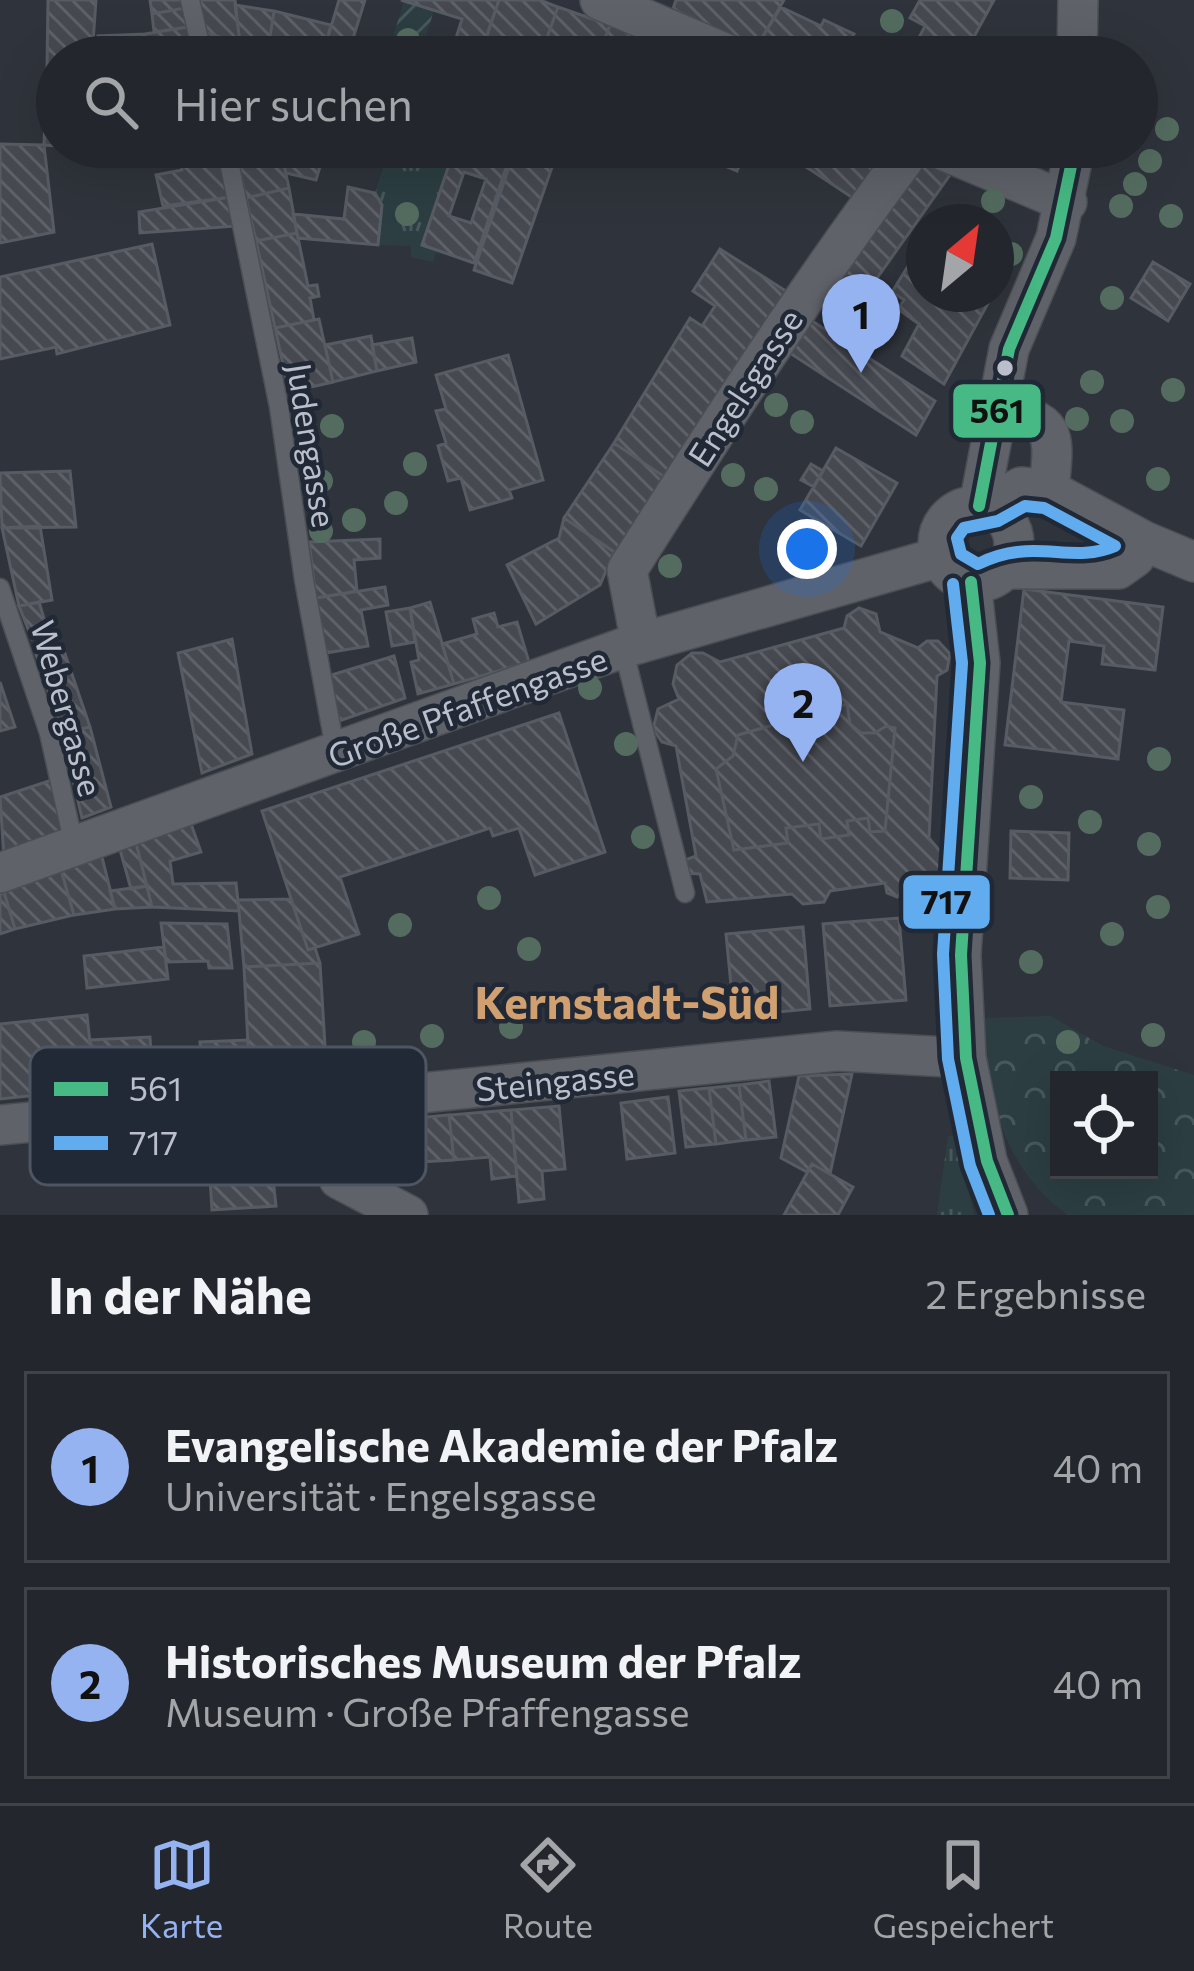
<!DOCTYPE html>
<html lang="de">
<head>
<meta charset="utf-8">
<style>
	body { margin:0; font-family:Commissioner,sans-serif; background:#2f3238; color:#f1f3f6 }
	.controls { position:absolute; right:36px; bottom:36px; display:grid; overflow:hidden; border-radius:0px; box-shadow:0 12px 48px #0002 }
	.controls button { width:108px; height:108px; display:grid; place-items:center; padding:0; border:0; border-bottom:3px solid #404348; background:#23262c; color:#f1f3f6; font:60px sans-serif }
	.compass { position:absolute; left:906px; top:204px; width:108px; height:108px; border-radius:50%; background:#23262c; box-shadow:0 12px 48px #0002; rotate:29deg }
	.you { position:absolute; left:807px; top:549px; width:42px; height:42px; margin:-30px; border:9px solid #fff; border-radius:50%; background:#1a73e8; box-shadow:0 0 0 18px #1a73e833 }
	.badge { display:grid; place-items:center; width:78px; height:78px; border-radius:50%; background:#95b2f1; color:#111; font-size:39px; font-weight:700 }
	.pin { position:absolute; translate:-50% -99px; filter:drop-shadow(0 3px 6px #0008) }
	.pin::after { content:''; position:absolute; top:63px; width:42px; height:36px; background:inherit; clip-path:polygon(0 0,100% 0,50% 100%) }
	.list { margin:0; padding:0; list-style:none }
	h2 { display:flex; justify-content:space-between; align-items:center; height:156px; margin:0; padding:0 48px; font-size:51px }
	h2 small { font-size:39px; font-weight:400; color:#a3a5a9 }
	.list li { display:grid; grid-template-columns:78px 1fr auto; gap:36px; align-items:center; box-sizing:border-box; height:192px; margin:0 24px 24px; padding:0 24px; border:3px solid #404348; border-radius:0px }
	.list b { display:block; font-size:45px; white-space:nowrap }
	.list p { margin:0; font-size:39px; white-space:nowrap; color:#a3a5a9 }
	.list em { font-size:39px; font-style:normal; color:#a3a5a9 }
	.icon { flex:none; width:66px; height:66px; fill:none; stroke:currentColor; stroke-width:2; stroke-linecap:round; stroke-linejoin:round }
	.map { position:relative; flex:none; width:1194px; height:1215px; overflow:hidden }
	.search { position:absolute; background:#23262c; box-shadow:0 12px 48px #0002; left:36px; right:36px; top:36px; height:132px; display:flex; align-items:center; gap:30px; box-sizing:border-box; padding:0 42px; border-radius:66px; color:#a3a5a9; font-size:45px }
	.sheet { height:588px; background:#23262c }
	nav { display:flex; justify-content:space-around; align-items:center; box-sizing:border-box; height:168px; border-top:3px solid #404348; background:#23262c; font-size:33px; color:#a3a5a9 }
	nav a { display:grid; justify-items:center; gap:6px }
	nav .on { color:#95b2f1 }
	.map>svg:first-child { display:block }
</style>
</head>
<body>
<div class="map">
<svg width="1194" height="1215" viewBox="0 0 1194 1215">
	<defs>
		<pattern id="grass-tufts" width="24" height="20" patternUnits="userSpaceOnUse" patternTransform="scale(3)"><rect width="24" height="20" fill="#2c3e42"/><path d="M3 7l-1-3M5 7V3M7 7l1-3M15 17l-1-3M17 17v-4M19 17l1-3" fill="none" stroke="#48585c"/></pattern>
		<pattern id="forest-crowns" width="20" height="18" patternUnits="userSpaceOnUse" patternTransform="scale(3)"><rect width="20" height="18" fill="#2c3e42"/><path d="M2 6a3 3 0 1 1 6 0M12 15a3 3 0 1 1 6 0" fill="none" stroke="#48585c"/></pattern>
		<pattern id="garden-furrows" width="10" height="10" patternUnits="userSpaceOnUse" patternTransform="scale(3)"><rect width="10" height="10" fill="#2c3e42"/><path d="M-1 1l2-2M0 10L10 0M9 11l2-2" fill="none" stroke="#48585c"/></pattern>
		<pattern id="building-back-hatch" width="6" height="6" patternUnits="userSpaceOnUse" patternTransform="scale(3)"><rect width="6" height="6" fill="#464950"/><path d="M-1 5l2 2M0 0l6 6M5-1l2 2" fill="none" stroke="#5f6168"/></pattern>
	</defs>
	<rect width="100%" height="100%" fill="#2f333b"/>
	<path fill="url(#grass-tufts)" d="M390,147H455L422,245L437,250L433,262L411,257V246L378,245L375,193Z
		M948,1136H955L974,1215H937Z"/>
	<path fill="url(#forest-crowns)" fill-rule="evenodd" d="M1050,1016L1103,1046L1194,1075V1215H1068C1003,1170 986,1092 983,1018ZM1059,1080H1149V1170H1059Z"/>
	<path fill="url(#garden-furrows)" d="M404,1L434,10L420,57L389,50Z"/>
	<path fill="url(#building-back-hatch)" stroke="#575b63" stroke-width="3" fill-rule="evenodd" d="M48,0H96L92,57H57V68L47,67Z
		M150,0H184L185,8L152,14Z
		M198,0H235L240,43L206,33Z
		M339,0H365L350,48L366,52L365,57H322Z
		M401,0H499L480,57H450L462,19Z
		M499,0H540L558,7L540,57L486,37Z
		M676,0H784L756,48L673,9Z
		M920,0H994L963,57H909L925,26L910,18Z
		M235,5L274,11L268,50L240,43Z
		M558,7L610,25L598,57H540Z
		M781,7L821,26L824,20L854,34L851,40L887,57H775L756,48Z
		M185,8L188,27L154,32L152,14Z
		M274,11L331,25L322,57H297L268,50Z
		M610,25L655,43L649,57H598Z
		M188,27L196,57H151L145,34Z
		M145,34L151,57H99L98,36Z
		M486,37L540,57H541H480Z
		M47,67L57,68V146L44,145Z
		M0,144L44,145L54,232L0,243Z
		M155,147H219L221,154L181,160L179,150L156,153Z
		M234,147H281V152L238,162Z
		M281,147H326L316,180L286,173Z
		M455,147H513L474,263L422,245Z
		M516,147H559L512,283L474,270Z
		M680,147H747L737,171Z
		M776,147H875L894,160L859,202Z
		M921,150L952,172L846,322L815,299Z
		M281,152L289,188L246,198L238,162Z
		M221,154L231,197L163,206L156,175L182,170L181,160Z
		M464,172L486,179L471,223L449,216Z
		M348,187L375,193L382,205L378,245L298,238L293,214L344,219Z
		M289,188L297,233L256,241L246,198Z
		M231,197L238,226L140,233L139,212Z
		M297,233L308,286L317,285L319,296L310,298L314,320L275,328L256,241Z
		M152,244L170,325L57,354L56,347L0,359V277Z
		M921,245L924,294H993L944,384L902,356L919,324L898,309L904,300L892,292Z
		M720,249L792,295L672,482L614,443L690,318L702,326L715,306L693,291Z
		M1153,262L1190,284L1168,321L1131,298Z
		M803,315L935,401L916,435L779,346Z
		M319,319L333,382L289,392L275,328Z
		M371,336L377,371L333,382L325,345Z
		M412,338L416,362L377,371L372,345Z
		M508,355L543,480L509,490L512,498L470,510L461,478L448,481L438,446L446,443L436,411L446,409L436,375Z
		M614,443L672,482L622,557L564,518Z
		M836,448L897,483L861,546L800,510Z
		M811,464L823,471L814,487L801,480Z
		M70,471L76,527L2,528L0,473Z
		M564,518L614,552L600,585L536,624L507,565L559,538Z
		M40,526L52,600L19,606L2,528Z
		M380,539V558L354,560L357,591L316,598L309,542Z
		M385,587L388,605L361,610L368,646L326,653L316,598Z
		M1024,589L1163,607L1155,670L1102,664L1104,646L1069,641L1061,702L1124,710L1118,759L1005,745Z
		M39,602L49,635L32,639L19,606Z
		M430,602L454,684L418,694L411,662L419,660L410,608Z
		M410,608L415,642L392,646L386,612Z
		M859,608L876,614L880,632L918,648L927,641H938L950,654L947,670L937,676L929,838L943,855L938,877L921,889L907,886L897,897L887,893L885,883L830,891L824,902L803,904L792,894L707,902L700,874L685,873V860L696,856L676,746L662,742L653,729L658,709L679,699L673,684L677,665L692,653H703L720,662L844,628L847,616ZM847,704L850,724L861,733H875L886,726L895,728L885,831L870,832L868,818L847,821L849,835L821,839L819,824L786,828L788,843L734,850L716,769L733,756L738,735Z
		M494,613L498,627L517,622L529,662L454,684L442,644L477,634L473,619Z
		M232,639L252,754L202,773L178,653Z
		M62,645L90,727L62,733L35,651Z
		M394,656L405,698L339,721L328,676Z
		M0,682L15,727L0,731Z
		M847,704L850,724L861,733H875L886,726L895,728L885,831L870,832L868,818L847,821L849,835L821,839L819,824L786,828L788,843L734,850L716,769L733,756L738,735Z
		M559,713L605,852L535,875L519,828L493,836L490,828L340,877L359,934L308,950L262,811Z
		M90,727L111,807L82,818L62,733Z
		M55,779L65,833L4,858L0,797Z
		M190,821L201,852L170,861L173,884L236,883L239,911L152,907L135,839Z
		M1011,831L1069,833L1068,880L1010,878Z
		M135,839L147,886L131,889L119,846Z
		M101,853L115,909L74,915L61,870Z
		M61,870L74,915L15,929L4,892Z
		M147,886L152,907L115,909L110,891Z
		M4,892L15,929L0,934V894Z
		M291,899L308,950L315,948L320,963L244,967L238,900Z
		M899,918L906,1000L830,1006L823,924Z
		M161,923L227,924L232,968H209L208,961L166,962Z
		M803,927L810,1009L734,1016L726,934Z
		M164,947L168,979L87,988L84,956Z
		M320,963L327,1079L250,1083L244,967Z
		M87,1015L95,1089L0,1099V1024Z
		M150,1037L153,1086L95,1089L90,1040Z
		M248,1040L250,1083L203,1085L200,1042Z
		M852,1074L830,1174L812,1164L807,1172L781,1158L799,1076Z
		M769,1081L776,1137L746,1140L739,1085Z
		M739,1085L746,1140L716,1144L709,1088Z
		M709,1088L716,1144L686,1147L679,1091Z
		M668,1097L675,1153L627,1159L621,1103Z
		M559,1106L565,1169L542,1171L544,1199L519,1202L511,1110Z
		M511,1110L517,1176L492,1179L490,1157L454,1160L449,1115Z
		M449,1115L454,1160L420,1162L416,1118Z
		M267,1124L276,1206L212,1210L207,1130Z
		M812,1164L853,1187L838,1215H784Z"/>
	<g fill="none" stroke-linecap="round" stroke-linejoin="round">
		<defs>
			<path id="lane" d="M190,0L203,57
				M226,147L279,407L304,580L336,754
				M0,588L49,733L74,845
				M623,648L685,893"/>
			<path id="street" d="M600,0L734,57
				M1077,57L1078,0
				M935,147L1067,202
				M999,414C1060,417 1054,438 1049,490
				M979,506L1009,349L1056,238L1075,147
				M938 544a38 38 0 1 1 76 0a38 38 0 1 1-76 0Z
				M985,507L1021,487L1049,490L1144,541L1194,562
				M1006,569H1118L1135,557L1144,541
				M971,582L980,663L961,955L966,1058L987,1161L1008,1215
				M641,643L627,570C717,428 804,293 904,159L907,147
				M0,873L623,648L940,557
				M332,1102L333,1163L339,1179L408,1215
				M0,1125L115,1114L332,1102L837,1051L966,1058"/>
		</defs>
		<use href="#lane" stroke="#4b4e54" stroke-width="21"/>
		<use href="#street" stroke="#4b4e54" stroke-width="42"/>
		<use href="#lane" stroke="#5f6269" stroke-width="18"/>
		<use href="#street" stroke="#5f6269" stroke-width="39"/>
		<defs>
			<path id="bus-1" d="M979,506L1009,349L1056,238L1075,147
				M971,582L980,663L961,955L966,1058L987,1161L1008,1215"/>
			<path id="bus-2" d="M1025,506L1044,508L1115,546C1071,565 1033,536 978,564L961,554L957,538L964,528L998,521Z
				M953,584L962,663L943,954L948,1059L970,1166L989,1215"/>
		</defs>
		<use href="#bus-1" stroke="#212937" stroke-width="21"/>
		<use href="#bus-2" stroke="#212937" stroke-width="21"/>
		<use href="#bus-1" stroke="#46b984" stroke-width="12"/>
		<use href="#bus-2" stroke="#60acee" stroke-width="12"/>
	</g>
	<g fill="#546c60">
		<circle cx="892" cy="21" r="12"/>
		<circle cx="408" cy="40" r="12"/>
		<circle cx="1167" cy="129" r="12"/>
		<circle cx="1150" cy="161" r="12"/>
		<circle cx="1135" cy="184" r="12"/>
		<circle cx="993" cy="201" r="12"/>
		<circle cx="1121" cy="206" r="12"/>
		<circle cx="407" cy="214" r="12"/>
		<circle cx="1171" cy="216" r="12"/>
		<circle cx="1011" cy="254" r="12"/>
		<circle cx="1112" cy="298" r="12"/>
		<circle cx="1092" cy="382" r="12"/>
		<circle cx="1173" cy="390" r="12"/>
		<circle cx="776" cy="405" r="12"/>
		<circle cx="1077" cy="419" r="12"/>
		<circle cx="1122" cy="421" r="12"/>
		<circle cx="802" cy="422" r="12"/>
		<circle cx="332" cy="426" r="12"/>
		<circle cx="415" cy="464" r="12"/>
		<circle cx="733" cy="475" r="12"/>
		<circle cx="1158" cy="479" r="12"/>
		<circle cx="321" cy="481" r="12"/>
		<circle cx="766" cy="489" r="12"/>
		<circle cx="396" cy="503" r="12"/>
		<circle cx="354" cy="520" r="12"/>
		<circle cx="321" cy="531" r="12"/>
		<circle cx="810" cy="561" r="12"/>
		<circle cx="670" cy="566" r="12"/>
		<circle cx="590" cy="688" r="12"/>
		<circle cx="626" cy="744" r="12"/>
		<circle cx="1159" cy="759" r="12"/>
		<circle cx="1031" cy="797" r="12"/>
		<circle cx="1090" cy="822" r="12"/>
		<circle cx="643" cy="837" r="12"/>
		<circle cx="1149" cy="844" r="12"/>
		<circle cx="489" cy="898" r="12"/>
		<circle cx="1158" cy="907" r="12"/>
		<circle cx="400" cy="925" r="12"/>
		<circle cx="1112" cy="934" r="12"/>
		<circle cx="529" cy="949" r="12"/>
		<circle cx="1031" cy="962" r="12"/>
		<circle cx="511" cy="1027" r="12"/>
		<circle cx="1153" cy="1035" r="12"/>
		<circle cx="432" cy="1036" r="12"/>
		<circle cx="364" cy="1042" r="12"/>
		<circle cx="1068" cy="1042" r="12"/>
	</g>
	<circle fill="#babfcb" stroke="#212937" stroke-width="4.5" cx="1005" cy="368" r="10"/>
	<g text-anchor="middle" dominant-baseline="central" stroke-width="9" stroke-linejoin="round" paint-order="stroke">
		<g font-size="33" fill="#babfcb" stroke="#212937">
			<text transform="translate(744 387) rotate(-57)">Engelsgasse</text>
			<text transform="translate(313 445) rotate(81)">Judengasse</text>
			<text transform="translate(467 706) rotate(-20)">Große Pfaffengasse</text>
			<text transform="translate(68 708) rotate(74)">Webergasse</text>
			<text transform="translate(555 1080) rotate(-6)">Steingasse</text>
		</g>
		<g font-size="45" font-weight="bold" fill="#d0a070" stroke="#212937">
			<text x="627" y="1000">Kernstadt-Süd</text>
		</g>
	</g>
	<rect x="30" y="1047" width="396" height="138" rx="18" fill="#212937" stroke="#4f5663" stroke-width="3"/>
	<rect x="54" y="1082" width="54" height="14" fill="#46b984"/>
	<rect x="54" y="1136" width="54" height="14" fill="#60acee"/>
	<g font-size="33" fill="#babfcb">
		<text x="129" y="1101">561</text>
		<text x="129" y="1155">717</text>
	</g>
	<g stroke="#212937" stroke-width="4.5">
		<rect x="951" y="382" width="92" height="58" rx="12" fill="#46b984"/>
		<rect x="901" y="873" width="91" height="58" rx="12" fill="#60acee"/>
	</g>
	<g font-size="33" text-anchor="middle" font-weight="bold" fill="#111">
		<text x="997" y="423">561</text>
		<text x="946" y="914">717</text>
	</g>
</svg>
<div class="controls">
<button><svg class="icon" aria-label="locate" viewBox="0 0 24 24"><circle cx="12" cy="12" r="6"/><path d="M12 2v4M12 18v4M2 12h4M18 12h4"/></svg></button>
</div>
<svg class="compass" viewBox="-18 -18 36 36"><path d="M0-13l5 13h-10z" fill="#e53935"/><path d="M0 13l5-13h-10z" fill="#a3a5a9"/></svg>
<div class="you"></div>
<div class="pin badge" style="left:861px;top:373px">1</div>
<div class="pin badge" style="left:803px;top:762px">2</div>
<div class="search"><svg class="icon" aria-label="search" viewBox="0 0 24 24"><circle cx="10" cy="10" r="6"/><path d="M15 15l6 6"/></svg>Hier suchen</div>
</div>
<section class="sheet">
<h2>In der Nähe<small>2 Ergebnisse</small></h2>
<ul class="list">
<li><span class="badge">1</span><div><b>Evangelische Akademie der Pfalz</b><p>Universität · Engelsgasse</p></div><em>40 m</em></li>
<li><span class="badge">2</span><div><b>Historisches Museum der Pfalz</b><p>Museum · Große Pfaffengasse</p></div><em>40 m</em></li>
</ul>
</section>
<nav>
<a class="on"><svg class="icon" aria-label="map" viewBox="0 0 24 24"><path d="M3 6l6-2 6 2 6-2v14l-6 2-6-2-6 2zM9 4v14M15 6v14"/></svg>Karte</a>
<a><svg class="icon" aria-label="directions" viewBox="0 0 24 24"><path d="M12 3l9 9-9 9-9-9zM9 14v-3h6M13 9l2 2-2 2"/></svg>Route</a>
<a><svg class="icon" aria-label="saved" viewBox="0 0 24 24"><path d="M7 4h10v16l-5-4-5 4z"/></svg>Gespeichert</a>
</nav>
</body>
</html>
